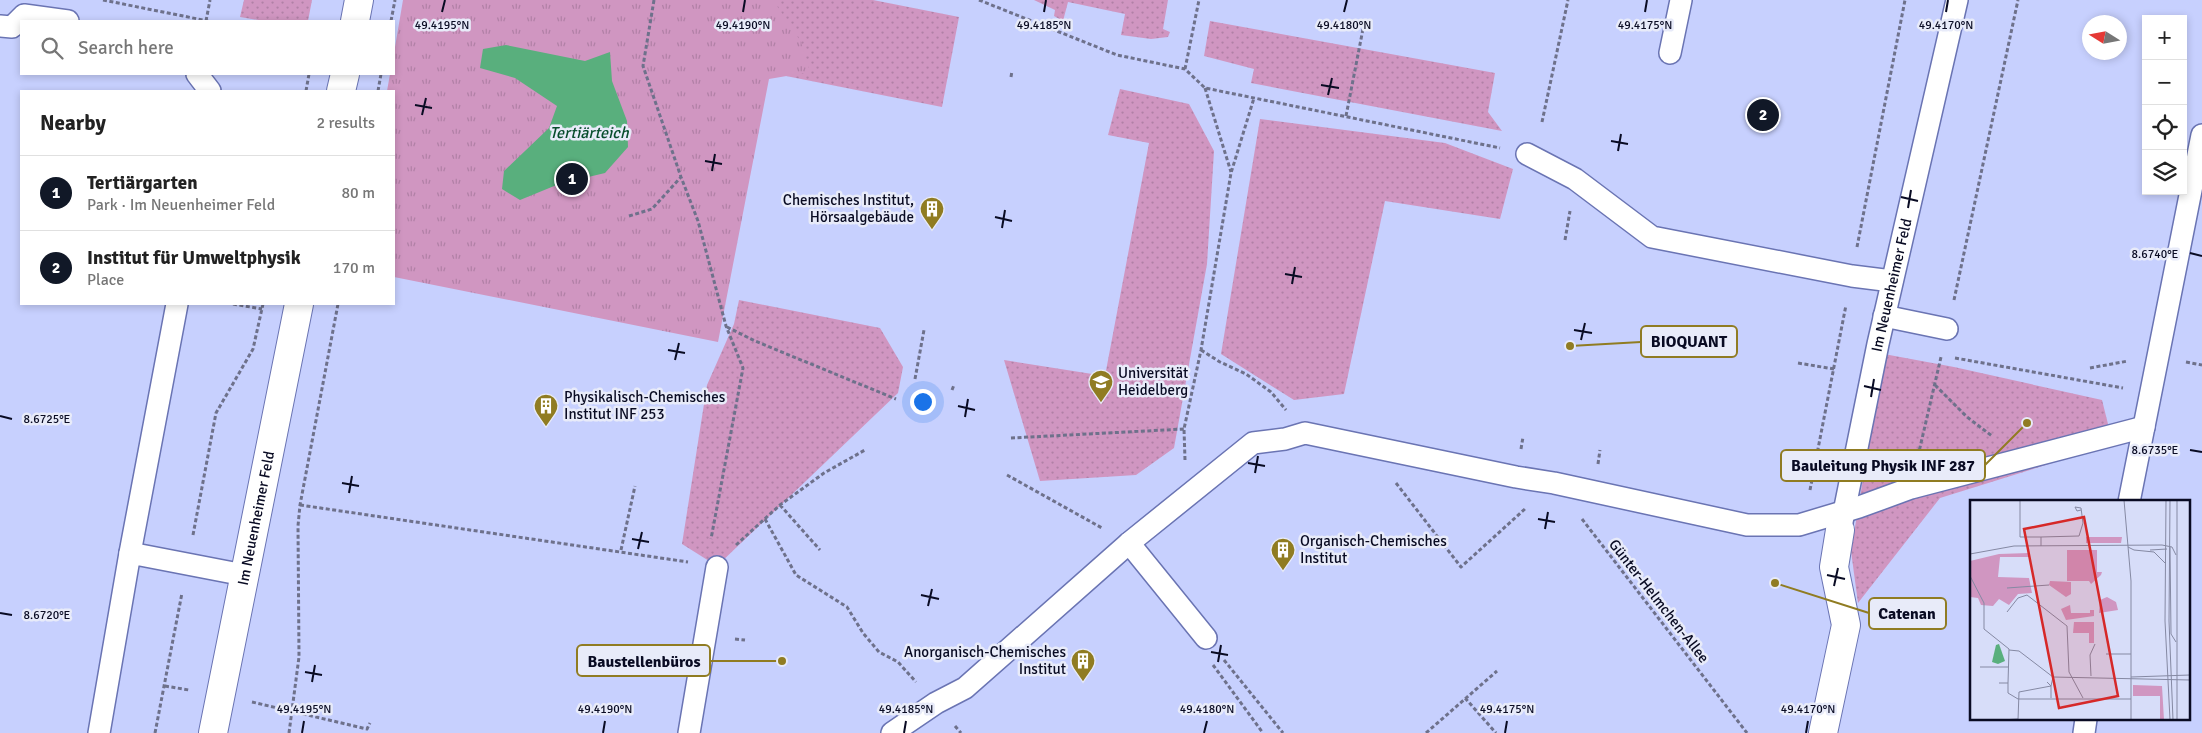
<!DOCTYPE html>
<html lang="en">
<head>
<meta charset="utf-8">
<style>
	body { margin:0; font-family:Signika,sans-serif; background:#f2f2f2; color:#222 }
	.controls { position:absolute; right:15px; top:15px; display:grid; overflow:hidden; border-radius:0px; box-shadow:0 2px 8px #0003 }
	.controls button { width:45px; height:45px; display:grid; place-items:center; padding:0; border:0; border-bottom:1px solid #e0e0e0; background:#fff; color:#222; font:25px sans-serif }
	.compass { position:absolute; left:2082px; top:15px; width:45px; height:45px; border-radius:50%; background:#fff; box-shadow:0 2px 8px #0003; rotate:281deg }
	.you { position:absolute; left:922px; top:401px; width:18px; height:18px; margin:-12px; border:4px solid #fff; border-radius:50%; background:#1a73e8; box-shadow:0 0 0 8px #1a73e833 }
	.badge { display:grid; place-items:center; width:32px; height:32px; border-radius:50%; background:#111827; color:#fff; font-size:16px; font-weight:700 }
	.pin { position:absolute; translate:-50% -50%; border:2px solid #fff; box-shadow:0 1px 5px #0006 }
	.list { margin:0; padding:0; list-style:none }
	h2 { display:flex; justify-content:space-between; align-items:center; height:65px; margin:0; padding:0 20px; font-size:21px }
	h2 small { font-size:16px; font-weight:400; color:#767676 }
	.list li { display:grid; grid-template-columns:32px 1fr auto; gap:15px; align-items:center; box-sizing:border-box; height:75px; padding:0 20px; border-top:1px solid #e0e0e0 }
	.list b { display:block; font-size:19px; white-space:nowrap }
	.list p { margin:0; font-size:16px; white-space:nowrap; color:#767676 }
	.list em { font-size:16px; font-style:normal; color:#767676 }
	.icon { flex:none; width:28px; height:28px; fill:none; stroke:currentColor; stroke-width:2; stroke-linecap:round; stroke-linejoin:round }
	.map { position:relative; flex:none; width:2202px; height:733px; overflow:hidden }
	.search { position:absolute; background:#fff; box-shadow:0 2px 8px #0003; left:20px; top:20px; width:375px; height:55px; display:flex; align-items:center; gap:12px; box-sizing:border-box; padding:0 18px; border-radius:0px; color:#767676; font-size:19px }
	.panel { position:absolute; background:#fff; box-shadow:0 2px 8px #0003; left:20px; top:90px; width:375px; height:215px; border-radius:0px }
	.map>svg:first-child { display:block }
</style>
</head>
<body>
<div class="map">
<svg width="2202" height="733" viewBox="0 0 2202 733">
	<defs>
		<pattern id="grass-dots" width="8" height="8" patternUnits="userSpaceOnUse" patternTransform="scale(1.25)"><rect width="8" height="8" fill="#d096c1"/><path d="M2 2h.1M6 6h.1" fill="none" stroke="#b180a6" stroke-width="1.8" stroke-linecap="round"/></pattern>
		<pattern id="park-tufts" width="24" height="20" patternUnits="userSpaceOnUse" patternTransform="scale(1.25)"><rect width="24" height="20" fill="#d096c1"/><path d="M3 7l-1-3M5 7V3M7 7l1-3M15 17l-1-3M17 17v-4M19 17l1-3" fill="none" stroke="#b180a6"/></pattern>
	</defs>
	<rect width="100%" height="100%" fill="#d7ddf9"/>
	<path fill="#c7d0fe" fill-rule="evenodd" d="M0,0H2202V733H0ZM2146,19H2183V191H2146ZM21,21H394V74H21ZM2090,22H2120V52H2090ZM21,91H394V304H21ZM1971,502H2188V719H1971Z"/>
	<path fill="url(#grass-dots)" d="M244,0H312L308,21H264L240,17Z
		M751,0H873L959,17L942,107L741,67Z
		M1034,0H1168L1163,29L1170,32L1168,37L1151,39L1121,35L1125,14L1068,2L1063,21L1054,16L1055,10Z
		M1210,21L1495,73L1488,112L1502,131L1251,83L1254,69L1204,56Z
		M1120,89L1189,104L1214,151L1207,264L1174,448L1136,475L1040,481L1004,360L1105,376L1149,143L1108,135Z
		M1260,119L1445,143L1513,169L1500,219L1385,201L1344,394L1294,400L1221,354Z
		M739,300L880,328L903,367L898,393L717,566L682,544L707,385L734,324Z
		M1884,354L1954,367L2102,400L2113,444L1940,498L1858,603L1851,551Z"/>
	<path fill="url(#park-tufts)" d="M403,0H773L801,42L810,72L769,79L718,342L394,277V91H387L390,74H394V53Z"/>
	<path fill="#59af7d" d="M506,45L585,61L610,52L612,81L627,121L628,147L605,173L559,184L520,200L502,189L504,171L549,128L557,106L515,78L480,68L483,49Z"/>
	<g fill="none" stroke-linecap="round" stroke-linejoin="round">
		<defs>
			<g id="lane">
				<path d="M0,26L12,27L24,15L68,21"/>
				<path d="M1670,53L1681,0"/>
				<path d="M197,74L210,91"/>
				<path d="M1527,154L1575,179L1652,237L1852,276L1892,281"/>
				<path d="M1884,316L1947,329"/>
				<path d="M2129,502L2202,135"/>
				<path id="s1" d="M1842,522L1878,344L1957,0"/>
				<path d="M1129,543L1206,638"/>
				<path d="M130,553L177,304"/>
				<path d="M99,733L130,553L244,575"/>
				<path d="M689,733L717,567"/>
				<path d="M892,733L936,703L965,688L1129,543L1253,443L1285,439L1305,433L1516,477L1554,483L1747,525H1799L1859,507L1911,488L2144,427"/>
				<path d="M2084,733L2086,719"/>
			</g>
			<g id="street">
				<path d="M355,21L359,0"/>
				<path d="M341,91L345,74"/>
				<path id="s2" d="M213,733L299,304"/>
				<path d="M1823,733L1846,625L1834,567L1840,530"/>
			</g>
		</defs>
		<use href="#lane" stroke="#6a74b3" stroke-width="24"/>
		<use href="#street" stroke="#6a74b3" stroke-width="30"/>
		<path stroke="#6e718b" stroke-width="3" stroke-dasharray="4 2.5" stroke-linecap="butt" d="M103,0L208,21
			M654,0L643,66L681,177L698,221L726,326L743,368L711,539
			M979,0L1117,55L1185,69L1205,88L1500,148
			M206,21L210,0
			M391,21L395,0
			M1185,69L1199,0
			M1011,77L1012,71
			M1205,88L1231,172
			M306,91L309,74
			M378,91L381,74
			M1346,116L1363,29
			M1542,122L1568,0
			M629,216L652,209L681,177
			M1565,240L1570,211
			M1857,247L1905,0
			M1954,300L2018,0
			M233,304L262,309
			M727,327L755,341L896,399
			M1201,350L1220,362L1246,374L1271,392L1286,410
			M1955,358L2123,388
			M2186,362L2202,365
			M1798,363L1834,369
			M2090,368L2128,361
			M915,379L924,330
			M1935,385L1967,417L1992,436
			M952,390L954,385
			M1011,438L1184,429
			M1521,449L1523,437
			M1918,456L1941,357
			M1185,460L1184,429L1201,350L1231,173L1254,98
			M1598,464L1600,450
			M1007,475L1102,528
			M1396,483L1461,567L1526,508
			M1810,490L1846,305
			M300,505L688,562
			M780,505L820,550
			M765,519L796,575L847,607L863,633L879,652L898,662L916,682
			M1582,519L1747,733
			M193,535L216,413L253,349L263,304
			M736,545L780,505L824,473L865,450
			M621,550L635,486
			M735,639L745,640
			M1224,660L1283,733
			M1213,665L1263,733
			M165,686L189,690
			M1465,698L1496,733
			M252,702L367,729L370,723
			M955,726L961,733
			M155,733L182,593
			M289,733L299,657L298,526L300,505L338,304
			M1426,733L1497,671"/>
		<use href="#lane" stroke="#fff" stroke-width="21"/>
		<use href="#street" stroke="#fff" stroke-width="28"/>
	</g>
	<path fill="none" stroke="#090b23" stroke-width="2" d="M442,12L445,0M743,12L745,0M1044,12L1046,0M1344,12L1347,0M1645,12L1647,0M1946,12L1948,0M1321,85L1339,88M1328,95L1332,78M415,105L432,108M422,115L426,98M1611,141L1628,144M1618,151L1621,134M705,161L722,164M712,171L715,154M1901,197L1918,201M1908,208L1911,190M995,217L1012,221M1002,228L1005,210M2190,253L2202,256M1285,274L1302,277M1292,284L1295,267M1574,330L1592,333M1581,340L1585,323M668,350L685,353M675,360L679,343M1864,386L1881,390M1871,397L1874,379M958,406L975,410M0,416L12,419M965,417L968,399M2190,450L2202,452M1248,463L1265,466M1255,473L1258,456M342,483L359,486M349,493L352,476M1538,519L1555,522M1545,529L1548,512M632,539L649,542M638,549L642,532M1827,575L1845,579M1834,586L1838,568M921,595L939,599M928,606L932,589M0,613L12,615M1211,652L1228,655M1218,662L1221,645M305,672L322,675M312,682L315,665M302,733L304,721M603,733L605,721M904,733L906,721M1204,733L1207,721M1505,733L1507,721M1806,733L1808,721"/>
	<defs>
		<symbol id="building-pin" viewBox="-11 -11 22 30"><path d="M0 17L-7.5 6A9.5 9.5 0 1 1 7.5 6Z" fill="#907c22" stroke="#e8ebf9"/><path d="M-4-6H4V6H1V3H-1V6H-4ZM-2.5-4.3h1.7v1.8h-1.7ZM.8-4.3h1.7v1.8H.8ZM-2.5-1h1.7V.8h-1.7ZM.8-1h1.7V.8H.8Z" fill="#fff"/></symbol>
		<symbol id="university-pin" viewBox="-11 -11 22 30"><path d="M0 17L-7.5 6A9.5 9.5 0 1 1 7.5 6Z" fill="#907c22" stroke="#e8ebf9"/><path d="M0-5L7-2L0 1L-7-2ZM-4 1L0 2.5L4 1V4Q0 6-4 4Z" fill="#fff"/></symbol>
	</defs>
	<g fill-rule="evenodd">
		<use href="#building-pin" x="918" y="195" width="28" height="38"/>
		<use href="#university-pin" x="1087" y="368" width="28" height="38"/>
		<use href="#building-pin" x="532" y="392" width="28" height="38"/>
		<use href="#building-pin" x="1269" y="536" width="28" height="38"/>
		<use href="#building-pin" x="1069" y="647" width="28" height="38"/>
	</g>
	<g text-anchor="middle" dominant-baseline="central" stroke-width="5" stroke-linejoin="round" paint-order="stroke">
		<g font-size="15" fill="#090b23" stroke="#e8ebf9" text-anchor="start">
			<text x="914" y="200" text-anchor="end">Chemisches Institut,<tspan x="914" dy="17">Hörsaalgebäude</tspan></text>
			<text x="1118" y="373">Universität<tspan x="1118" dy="17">Heidelberg</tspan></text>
			<text x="564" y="397">Physikalisch-Chemisches<tspan x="564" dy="17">Institut INF 253</tspan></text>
			<text x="1300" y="541">Organisch-Chemisches<tspan x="1300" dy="17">Institut</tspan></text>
			<text x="1066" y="652" text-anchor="end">Anorganisch-Chemisches<tspan x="1066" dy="17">Institut</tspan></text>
		</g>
		<g font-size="15" fill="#090b23" stroke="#e8ebf9">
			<text stroke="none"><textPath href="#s1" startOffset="242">Im Neuenheimer Feld</textPath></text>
			<text stroke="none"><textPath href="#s2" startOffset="219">Im Neuenheimer Feld</textPath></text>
			<text transform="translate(1659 601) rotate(52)">Günter-Helmchen-Allee</text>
		</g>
		<g font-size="16" font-style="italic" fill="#074d2c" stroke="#e8ebf9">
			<text x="589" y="133">Tertiärteich</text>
		</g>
	</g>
	<g transform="translate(1970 500)">
		<rect width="220" height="220" fill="#d7ddf9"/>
		<path d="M116,37H152L151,43H116ZM59,53V57H30L28,77L59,78L62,93L48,94L39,105L29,99L23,106L11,105L8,98L0,97V61L29,54ZM80,81L101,82V94L96,97L79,85ZM137,97L146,102L148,110L129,113L130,100ZM100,105L101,113H120V110H124V116L96,120L91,109ZM104,122H124V143H119V133H103ZM163,185L192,186L194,220H190V196H163Z" fill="#d096c1"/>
		<path d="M97,50H127V72H132L131,75L121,84L119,81H97Z" fill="#d096c1"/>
		<path d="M29,144L35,161L28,164L22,162L26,145Z" fill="#59af7d"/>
		<path fill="none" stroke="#8589a3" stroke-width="1" d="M50,0V37H71V46M154,0L161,81V220M196,0L195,121L200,220M200,0L199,121L203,220M207,0V220M71,37L109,36L113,23L111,8L105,7L107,11L111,10M158,47L164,50L184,52L195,63M200,47L201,134L206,142M180,50L197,49M0,54L44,46L192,45L202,47L206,55M0,76L14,103V129L39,149L38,183M37,88L79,85M37,112L48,98L57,95L97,126L99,172L113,198M39,150L49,151L83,177M136,154H161M10,167H38M121,176L120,155L125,144M161,177L220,175M77,182L81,186V198M29,183H38V193L48,199H161M31,220L48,219M48,220L49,192L81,186L83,177L220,180"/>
		<path fill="#d62828" fill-opacity="0.15" stroke="#d62828" stroke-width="2.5" d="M114,17L148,196L89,208L54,29Z"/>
		<rect width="220" height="220" fill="none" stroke="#090b23" stroke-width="2.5"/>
	</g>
	<g font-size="12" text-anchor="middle" fill="#090b23" stroke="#e8ebf9" stroke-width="5" stroke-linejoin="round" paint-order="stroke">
		<text x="442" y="29">49.4195°N</text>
		<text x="743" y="29">49.4190°N</text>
		<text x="1044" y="29">49.4185°N</text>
		<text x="1344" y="29">49.4180°N</text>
		<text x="1645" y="29">49.4175°N</text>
		<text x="1946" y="29">49.4170°N</text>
		<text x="2155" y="258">8.6740°E</text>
		<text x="47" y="423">8.6725°E</text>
		<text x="2155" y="454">8.6735°E</text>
		<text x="47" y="619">8.6720°E</text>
		<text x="304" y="713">49.4195°N</text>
		<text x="605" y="713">49.4190°N</text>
		<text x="906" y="713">49.4185°N</text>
		<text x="1207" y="713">49.4180°N</text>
		<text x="1507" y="713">49.4175°N</text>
		<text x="1808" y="713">49.4170°N</text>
	</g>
	<path fill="none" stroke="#907c22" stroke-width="2" d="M1570 346L1641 342M2027 423L1985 465M1775 583L1869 613M782 661L710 661"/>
	<g fill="#907c22" stroke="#e8ebf9" stroke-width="2">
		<circle cx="1570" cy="346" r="5"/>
		<circle cx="2027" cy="423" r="5"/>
		<circle cx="1775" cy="583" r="5"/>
		<circle cx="782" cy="661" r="5"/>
	</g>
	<g fill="#e8ebf9" stroke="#907c22" stroke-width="2">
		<rect x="1641" y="326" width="96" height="31" rx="5"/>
		<rect x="1781" y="450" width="204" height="31" rx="5"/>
		<rect x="1869" y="598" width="77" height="31" rx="5"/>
		<rect x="577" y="645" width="133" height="31" rx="5"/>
	</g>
	<g font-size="16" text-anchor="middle" font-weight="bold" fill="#090b23">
		<text x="1689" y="347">BIOQUANT</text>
		<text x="1883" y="471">Bauleitung Physik INF 287</text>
		<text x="1907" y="619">Catenan</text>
		<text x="644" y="667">Baustellenbüros</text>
	</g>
</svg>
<div class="controls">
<button>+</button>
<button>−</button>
<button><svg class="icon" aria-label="locate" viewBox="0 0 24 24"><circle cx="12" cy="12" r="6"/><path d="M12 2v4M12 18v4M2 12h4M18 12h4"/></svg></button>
<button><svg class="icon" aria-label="layers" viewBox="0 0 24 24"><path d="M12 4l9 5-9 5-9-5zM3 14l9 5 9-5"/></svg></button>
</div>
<svg class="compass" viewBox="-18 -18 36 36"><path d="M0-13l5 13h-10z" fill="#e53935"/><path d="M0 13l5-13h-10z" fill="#767676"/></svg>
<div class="you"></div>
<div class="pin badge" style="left:572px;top:179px">1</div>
<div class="pin badge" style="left:1763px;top:115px">2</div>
<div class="search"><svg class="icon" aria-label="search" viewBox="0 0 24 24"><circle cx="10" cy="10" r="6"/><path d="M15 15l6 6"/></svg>Search here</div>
<section class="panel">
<h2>Nearby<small>2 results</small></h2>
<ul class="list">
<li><span class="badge">1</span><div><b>Tertiärgarten</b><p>Park · Im Neuenheimer Feld</p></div><em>80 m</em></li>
<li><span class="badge">2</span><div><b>Institut für Umweltphysik</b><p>Place</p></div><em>170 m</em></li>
</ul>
</section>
</div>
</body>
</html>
